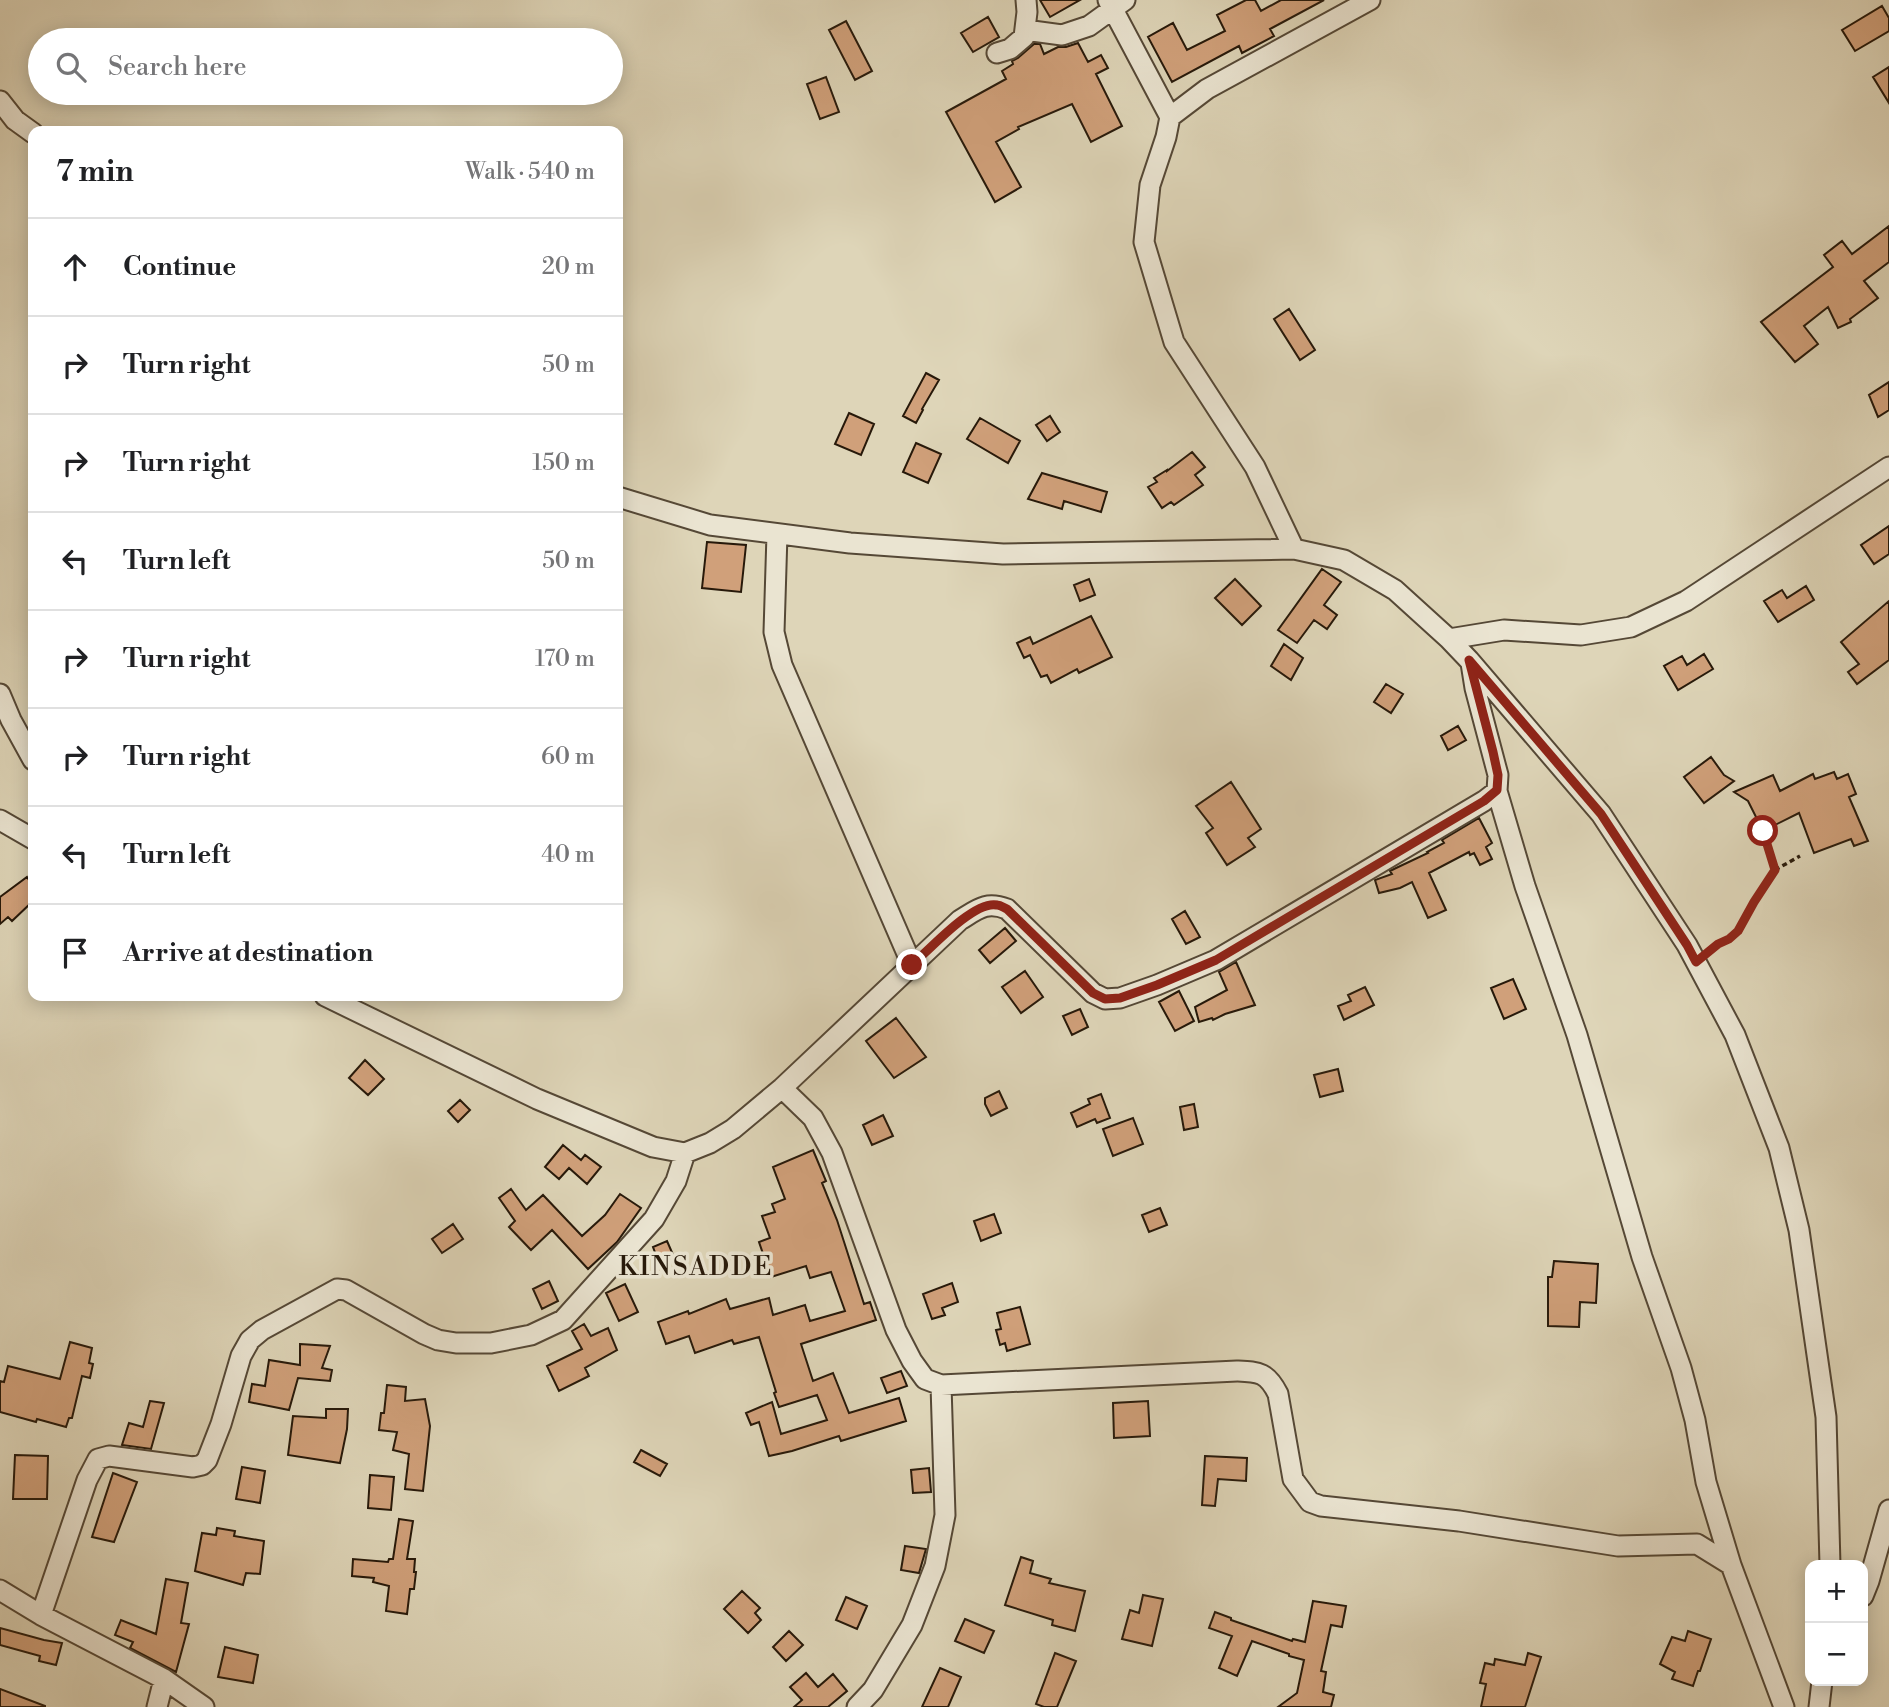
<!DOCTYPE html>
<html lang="en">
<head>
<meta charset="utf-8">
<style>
	body { margin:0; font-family:"Libre Bodoni",serif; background:#f6f6f6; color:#202124 }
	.controls { position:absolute; right:21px; bottom:21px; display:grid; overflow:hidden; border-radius:14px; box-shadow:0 4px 18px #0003 }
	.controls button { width:63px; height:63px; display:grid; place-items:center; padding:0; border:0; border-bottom:2px solid #e0e0e0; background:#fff; color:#202124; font:35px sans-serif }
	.stop { position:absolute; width:21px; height:21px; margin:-16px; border:5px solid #8f2418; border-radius:50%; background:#fff }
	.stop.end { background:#8f2418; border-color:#fff; box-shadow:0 2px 7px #0008 }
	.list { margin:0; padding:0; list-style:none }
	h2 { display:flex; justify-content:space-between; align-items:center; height:91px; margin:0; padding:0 28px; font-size:30px }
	h2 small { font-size:23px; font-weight:400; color:#757577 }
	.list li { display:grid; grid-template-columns:46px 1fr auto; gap:21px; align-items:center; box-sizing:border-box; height:98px; padding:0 28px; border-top:2px solid #e0e0e0 }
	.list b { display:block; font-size:26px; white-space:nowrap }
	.list em { font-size:23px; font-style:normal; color:#757577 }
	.icon { flex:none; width:38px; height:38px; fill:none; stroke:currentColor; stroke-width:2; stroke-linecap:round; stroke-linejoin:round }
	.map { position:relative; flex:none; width:1889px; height:1707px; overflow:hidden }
	.search { position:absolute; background:#fff; box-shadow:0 4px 18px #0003; left:28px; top:28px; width:595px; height:77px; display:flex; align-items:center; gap:18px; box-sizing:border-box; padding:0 24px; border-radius:38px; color:#757577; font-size:26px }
	.panel { position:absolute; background:#fff; box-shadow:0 4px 18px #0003; left:28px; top:126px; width:595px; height:875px; border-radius:14px }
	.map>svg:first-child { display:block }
</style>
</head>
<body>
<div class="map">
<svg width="1889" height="1707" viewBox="0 0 1889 1707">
	<rect width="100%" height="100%" fill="#ded5b8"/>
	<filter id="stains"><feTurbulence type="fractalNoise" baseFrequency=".00286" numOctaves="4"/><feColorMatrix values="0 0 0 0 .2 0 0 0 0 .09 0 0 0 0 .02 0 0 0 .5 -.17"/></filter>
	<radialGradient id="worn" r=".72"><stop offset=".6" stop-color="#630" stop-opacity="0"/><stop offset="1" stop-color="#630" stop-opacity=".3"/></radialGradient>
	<path fill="#d0a07a" stroke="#27190a" stroke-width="2" d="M1040,0H1080L1050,17Z
		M1246,0H1255L1261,11L1281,0H1324L1270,29L1274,36L1242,53L1239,46L1172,82L1148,37L1173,23L1187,50L1225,31L1217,15Z
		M1882,6L1889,18V31L1855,51L1842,30Z
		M988,17L999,37L973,52L961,33Z
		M846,21L872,71L855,80L829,30Z
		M1078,43L1088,62L1101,55L1108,68L1096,74L1122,126L1091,142L1072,104L1018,127L1019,129L996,142L1021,187L995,202L946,112L1006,79L1002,71L1013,64L1012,61L1018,58L1034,44H1040L1044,54L1058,47H1066Z
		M1889,67V103L1873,77Z
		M826,77L839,112L820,119L807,84Z
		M1889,226V262L1864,281L1878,298L1850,319L1851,322L1838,328L1828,307L1804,326L1818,344L1795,362L1761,322L1833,267L1824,255L1842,241L1852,254Z
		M1289,309L1315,350L1300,360L1274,319Z
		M926,373L939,380L922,409L923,410L916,423L903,416Z
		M1889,382V410L1878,417L1869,395Z
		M849,413L874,424L861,455L835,444Z
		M1050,416L1060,432L1047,441L1036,425Z
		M980,418L1020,441L1008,463L967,439Z
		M916,443L941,454L928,483L903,472Z
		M1192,452L1205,467L1195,475L1203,485L1174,505L1171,502L1162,508L1148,487L1157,482L1154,478L1167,470V471Z
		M1042,473L1107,492L1101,512L1064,501L1062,509L1028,499Z
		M1889,526V554L1874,564L1861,545Z
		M707,542L746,545L741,592L702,588Z
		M1322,569L1341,582L1324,605L1337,615L1327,629L1314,620L1297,643L1278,630Z
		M1089,579L1095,595L1080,601L1074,585Z
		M1235,579L1261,606L1242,625L1215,598Z
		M1806,586L1814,600L1778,622L1764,601L1782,590L1787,598Z
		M1889,601V660L1857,684L1848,672L1859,664L1841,642Z
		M1091,616L1112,657L1079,673L1077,669L1051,683L1047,675L1041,677L1030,655L1024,658L1017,643L1030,637L1033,644Z
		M1284,644L1303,658L1291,680L1271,666Z
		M1704,654L1713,669L1678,690L1664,666L1682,656L1687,665Z
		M1386,684L1403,694L1391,713L1374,702Z
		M1458,726L1466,740L1448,750L1441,736Z
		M1711,757L1724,775L1734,781L1704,803L1684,777Z
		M1834,772L1837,779L1848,774L1856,794L1849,797L1868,841L1854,846L1851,839L1814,853L1799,813L1763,831L1748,801L1734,792L1773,775L1780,791L1813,774L1815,779Z
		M1231,782L1261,829L1248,838L1255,847L1227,865L1206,833L1213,828L1196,806Z
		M1479,818L1492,843L1486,847L1492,859L1480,865L1474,853L1470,855L1469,852L1429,873L1446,910L1428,918L1412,882L1400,888L1379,893L1375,880L1392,874L1390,871L1394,869L1428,853L1427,852L1444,843L1442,840Z
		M27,877L33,886V901L12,921L8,917L0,924V897Z
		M1185,911L1200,937L1186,944L1172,919Z
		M1005,928L1016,941L990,963L979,950Z
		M1236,962L1255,1005L1225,1014L1213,1020L1212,1018L1199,1022L1195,1007L1227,990L1219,972Z
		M1025,971L1043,997L1021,1013L1002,987Z
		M1513,979L1526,1009L1504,1019L1491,988Z
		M1365,987L1374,1005L1344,1020L1338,1006L1351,1001L1348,995Z
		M1179,991L1194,1021L1175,1031L1159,1002Z
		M1080,1009L1088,1027L1072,1035L1063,1016Z
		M896,1018L926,1057L894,1078L866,1041Z
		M365,1060L384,1079L368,1095L349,1078Z
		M1338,1069L1343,1091L1320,1097L1314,1075Z
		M999,1091L1007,1108L991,1116L985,1104V1098Z
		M1101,1094L1110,1118L1097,1123L1095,1119L1077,1127L1071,1113L1090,1104L1088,1099Z
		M460,1100L470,1110L458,1122L448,1111Z
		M1194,1104L1198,1127L1184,1130L1180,1107Z
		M883,1115L893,1136L872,1145L863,1125Z
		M1133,1118L1143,1144L1113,1156L1103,1129Z
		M563,1145L581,1160L585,1155L601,1167L587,1184L569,1168L559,1179L545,1167Z
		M813,1150L826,1181L822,1183L837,1220L864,1304L870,1302L876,1320L801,1344L813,1381L833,1373L849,1413L899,1398L906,1421L841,1441L839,1436L792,1451L769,1456L759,1422L751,1425L746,1413L772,1402L781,1434L827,1420L817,1395L779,1407L774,1393L776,1392L759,1337L734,1344L732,1340L695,1353L689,1336L666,1344L658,1322L688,1311L689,1314L726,1299L730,1309L769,1298L773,1315L805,1305L810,1321L845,1311L831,1272L810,1278L806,1266L771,1277L759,1242L770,1238L762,1216L775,1212L772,1204L785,1199L773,1167Z
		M511,1189L526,1210L543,1195L582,1236L605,1215L620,1194L641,1208L617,1242L588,1269L552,1230L531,1250L509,1227L515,1221L499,1198Z
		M1160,1208L1167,1225L1149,1232L1142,1215Z
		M994,1214L1001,1233L981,1241L974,1221Z
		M453,1224L463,1239L442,1253L432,1239Z
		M667,1241L674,1257L659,1263L653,1247Z
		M1554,1261L1598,1264L1596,1303L1580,1302L1579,1327L1548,1326V1277H1552Z
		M549,1281L558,1301L542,1309L533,1289Z
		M952,1283L958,1302L942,1308L945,1315L932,1319L923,1294Z
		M625,1284L638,1312L619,1321L606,1293Z
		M1020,1307L1030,1344L1007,1351L1005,1343L1000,1345L996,1330L1001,1329L997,1313Z
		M584,1324L591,1336L608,1328L617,1350L585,1368L589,1376L559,1391L547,1366L582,1349L572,1331Z
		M70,1342L92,1348L89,1363L93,1364L90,1378L82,1376L72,1418H69L66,1427L37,1419L36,1422L0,1412V1381L4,1382L8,1366L60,1379Z
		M300,1344L330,1346L322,1368L332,1370L330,1381L298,1378L289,1410L249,1402L252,1384L265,1386L269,1360L300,1365Z
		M901,1371L907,1386L887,1393L881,1378Z
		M387,1385L406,1387L405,1401L425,1399L430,1426L423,1491L405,1489L409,1454L393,1450L397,1432L379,1430L381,1413H384Z
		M150,1401L164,1403L151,1449L122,1445L129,1423L143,1427Z
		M1148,1401L1150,1436L1114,1438L1113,1403Z
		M326,1409H348L347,1429L340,1463L288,1455L293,1416L326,1418Z
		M641,1450L667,1464L660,1476L634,1462Z
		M15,1455L48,1456L47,1499H13Z
		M1205,1456L1247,1458L1246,1481L1218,1479L1215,1506L1202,1505Z
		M242,1467L265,1471L260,1503L236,1499Z
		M929,1468L931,1492L913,1493L911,1470Z
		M113,1473L137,1482L114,1542L92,1537Z
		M370,1475L394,1477L391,1510L368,1508Z
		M399,1519L413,1521L407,1559H415L414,1572H416L414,1589H410L407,1614L386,1611L389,1586L373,1582L374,1578L352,1576L353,1559L388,1562L389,1559H393Z
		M217,1528L235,1531L234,1536L264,1541L260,1574L246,1573L243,1585L195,1571L202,1533L216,1535Z
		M905,1546L926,1549L919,1573L901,1570Z
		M1021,1557L1033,1561L1030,1573L1051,1579L1049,1583L1085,1591L1075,1631L1052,1625L1053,1620L1005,1605Z
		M166,1579L188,1583L181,1623L189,1624L176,1672L130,1648L133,1642L115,1635L121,1620L156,1634Z
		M742,1591L760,1608L755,1613L761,1620L748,1633L724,1609Z
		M1143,1595L1163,1599L1152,1646L1122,1639L1130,1610L1139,1613Z
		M846,1597L867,1606L857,1629L836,1620Z
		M1313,1601L1346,1606L1342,1627L1331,1625L1321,1671L1326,1672L1323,1692L1334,1695L1331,1707H1278L1297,1693L1304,1660L1289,1656V1654L1252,1641L1237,1676L1219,1668L1232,1636L1209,1628L1215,1612L1231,1618V1620L1292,1641L1293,1639L1305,1642Z
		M965,1619L994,1631L984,1653L955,1641Z
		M0,1628L44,1640L62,1643L56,1665L39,1661L40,1656L0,1645Z
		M789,1631L803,1645L786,1661L773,1647Z
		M1688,1631L1711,1639L1700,1671H1698L1693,1686L1672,1679L1675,1672L1660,1664L1672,1637L1685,1641Z
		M225,1647L258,1655L253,1683L218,1677Z
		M1055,1653L1076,1661L1057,1707H1044L1036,1704Z
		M1528,1653L1541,1657L1525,1707H1481L1486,1684L1480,1683L1485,1663L1494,1665L1495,1659L1525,1665Z
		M940,1668L961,1677L948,1707H922Z
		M806,1673L818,1687L833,1674L847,1691L828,1707H794L802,1700L790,1687Z
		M0,1689L45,1706V1707H0Z"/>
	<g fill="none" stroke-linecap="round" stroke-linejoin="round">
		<defs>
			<path id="minor" d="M1108,0L1170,117
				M1025,30L1062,35L1089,26L1125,0
				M997,53L1010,49L1024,37L1027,12L1026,0
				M0,101L15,120L33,133
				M618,497L710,525L850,543L1003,554L1294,549L1344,560L1395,590L1449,639L1469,660L1601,814L1687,945L1735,1035L1779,1148L1799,1230L1826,1417L1830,1565
				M777,534L774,632L782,665L912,965
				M1294,549L1255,467L1174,342L1144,242L1150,185L1166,137L1170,117L1207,89L1370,0
				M1449,639L1504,630L1581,635L1631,627L1686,601L1889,467
				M1471,663L1475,688L1498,775L1497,791L1525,886L1577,1035L1642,1257L1681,1368L1695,1420L1706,1482L1731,1565
				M0,694L11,720L33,760
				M0,820L33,839
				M325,996L537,1099L653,1147L685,1153L710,1143L733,1129L782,1088L960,920C978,909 986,901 1007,909L1093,993L1105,999L1120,998L1157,985L1216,960L1484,801L1497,791
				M782,1088L813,1118L832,1153L896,1330L912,1361L925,1379L941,1385L1237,1371C1259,1372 1267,1372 1278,1394L1293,1479L1310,1502L1321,1506L1459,1521L1618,1546L1697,1544L1731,1565L1784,1707
				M0,1590L41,1615L164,1679L204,1707
				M1863,1596L1869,1581L1889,1510
				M41,1615L87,1480L98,1459L109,1456L193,1467L202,1465L207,1460L221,1424L241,1356L250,1340L262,1330L337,1289L346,1290L424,1334L438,1340L456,1343H491L531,1335L563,1320L654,1219L676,1181L685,1153
				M157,1707L164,1679
				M857,1707L873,1690L912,1625L935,1566L945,1515L941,1385
				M1819,1707L1822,1681"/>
		</defs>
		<use href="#minor" stroke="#554836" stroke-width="23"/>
		<path stroke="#27190a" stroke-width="3.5" stroke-dasharray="5 3.5" stroke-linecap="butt" d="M1775,870L1800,856
			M1709,951L1738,931L1754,902L1775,870L1763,831"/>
		<use href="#minor" stroke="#eae4d1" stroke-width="19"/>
	</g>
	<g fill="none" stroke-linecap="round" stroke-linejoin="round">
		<path stroke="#8f2418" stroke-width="9" d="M912,965C929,950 974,900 997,905C1001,905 1004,908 1007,909L1093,993L1105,999L1120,998L1157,985L1216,960L1484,801L1497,790L1498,775L1493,752L1469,660L1601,814L1687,945L1696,962L1718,944L1729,939L1738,931L1754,902L1775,870L1763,831"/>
	</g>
	<g text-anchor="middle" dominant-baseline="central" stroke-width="7" stroke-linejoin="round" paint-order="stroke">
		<g font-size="26" letter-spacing="2" fill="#27190a" stroke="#eae4d1">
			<text x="696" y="1267">KINSADDE</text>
		</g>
	</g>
	<rect width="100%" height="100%" filter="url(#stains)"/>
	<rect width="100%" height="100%" fill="url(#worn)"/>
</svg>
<div class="controls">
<button>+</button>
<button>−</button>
</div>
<div class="stop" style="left:1763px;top:831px"></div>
<div class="stop end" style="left:912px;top:965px"></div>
<div class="search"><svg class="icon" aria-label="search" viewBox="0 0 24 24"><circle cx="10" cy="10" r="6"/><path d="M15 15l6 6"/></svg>Search here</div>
<section class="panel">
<h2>7 min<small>Walk · 540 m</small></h2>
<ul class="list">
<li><svg class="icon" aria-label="ahead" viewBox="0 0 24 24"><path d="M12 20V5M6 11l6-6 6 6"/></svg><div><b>Continue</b></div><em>20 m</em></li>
<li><svg class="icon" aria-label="right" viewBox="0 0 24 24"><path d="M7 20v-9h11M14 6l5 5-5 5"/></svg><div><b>Turn right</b></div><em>50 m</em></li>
<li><svg class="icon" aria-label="right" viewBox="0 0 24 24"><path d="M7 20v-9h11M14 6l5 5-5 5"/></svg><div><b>Turn right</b></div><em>150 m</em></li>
<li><svg class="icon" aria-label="left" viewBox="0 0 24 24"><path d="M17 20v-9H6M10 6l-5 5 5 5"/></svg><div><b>Turn left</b></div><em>50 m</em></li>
<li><svg class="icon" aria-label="right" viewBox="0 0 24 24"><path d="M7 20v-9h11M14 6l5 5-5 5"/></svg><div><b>Turn right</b></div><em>170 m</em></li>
<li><svg class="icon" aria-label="right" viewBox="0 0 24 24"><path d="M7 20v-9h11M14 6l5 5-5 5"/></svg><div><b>Turn right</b></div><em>60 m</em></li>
<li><svg class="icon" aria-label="left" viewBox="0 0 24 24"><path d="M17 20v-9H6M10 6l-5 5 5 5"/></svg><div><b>Turn left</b></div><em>40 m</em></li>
<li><svg class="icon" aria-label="arrive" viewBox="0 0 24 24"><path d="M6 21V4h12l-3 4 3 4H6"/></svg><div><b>Arrive at destination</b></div></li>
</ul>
</section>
</div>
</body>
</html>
